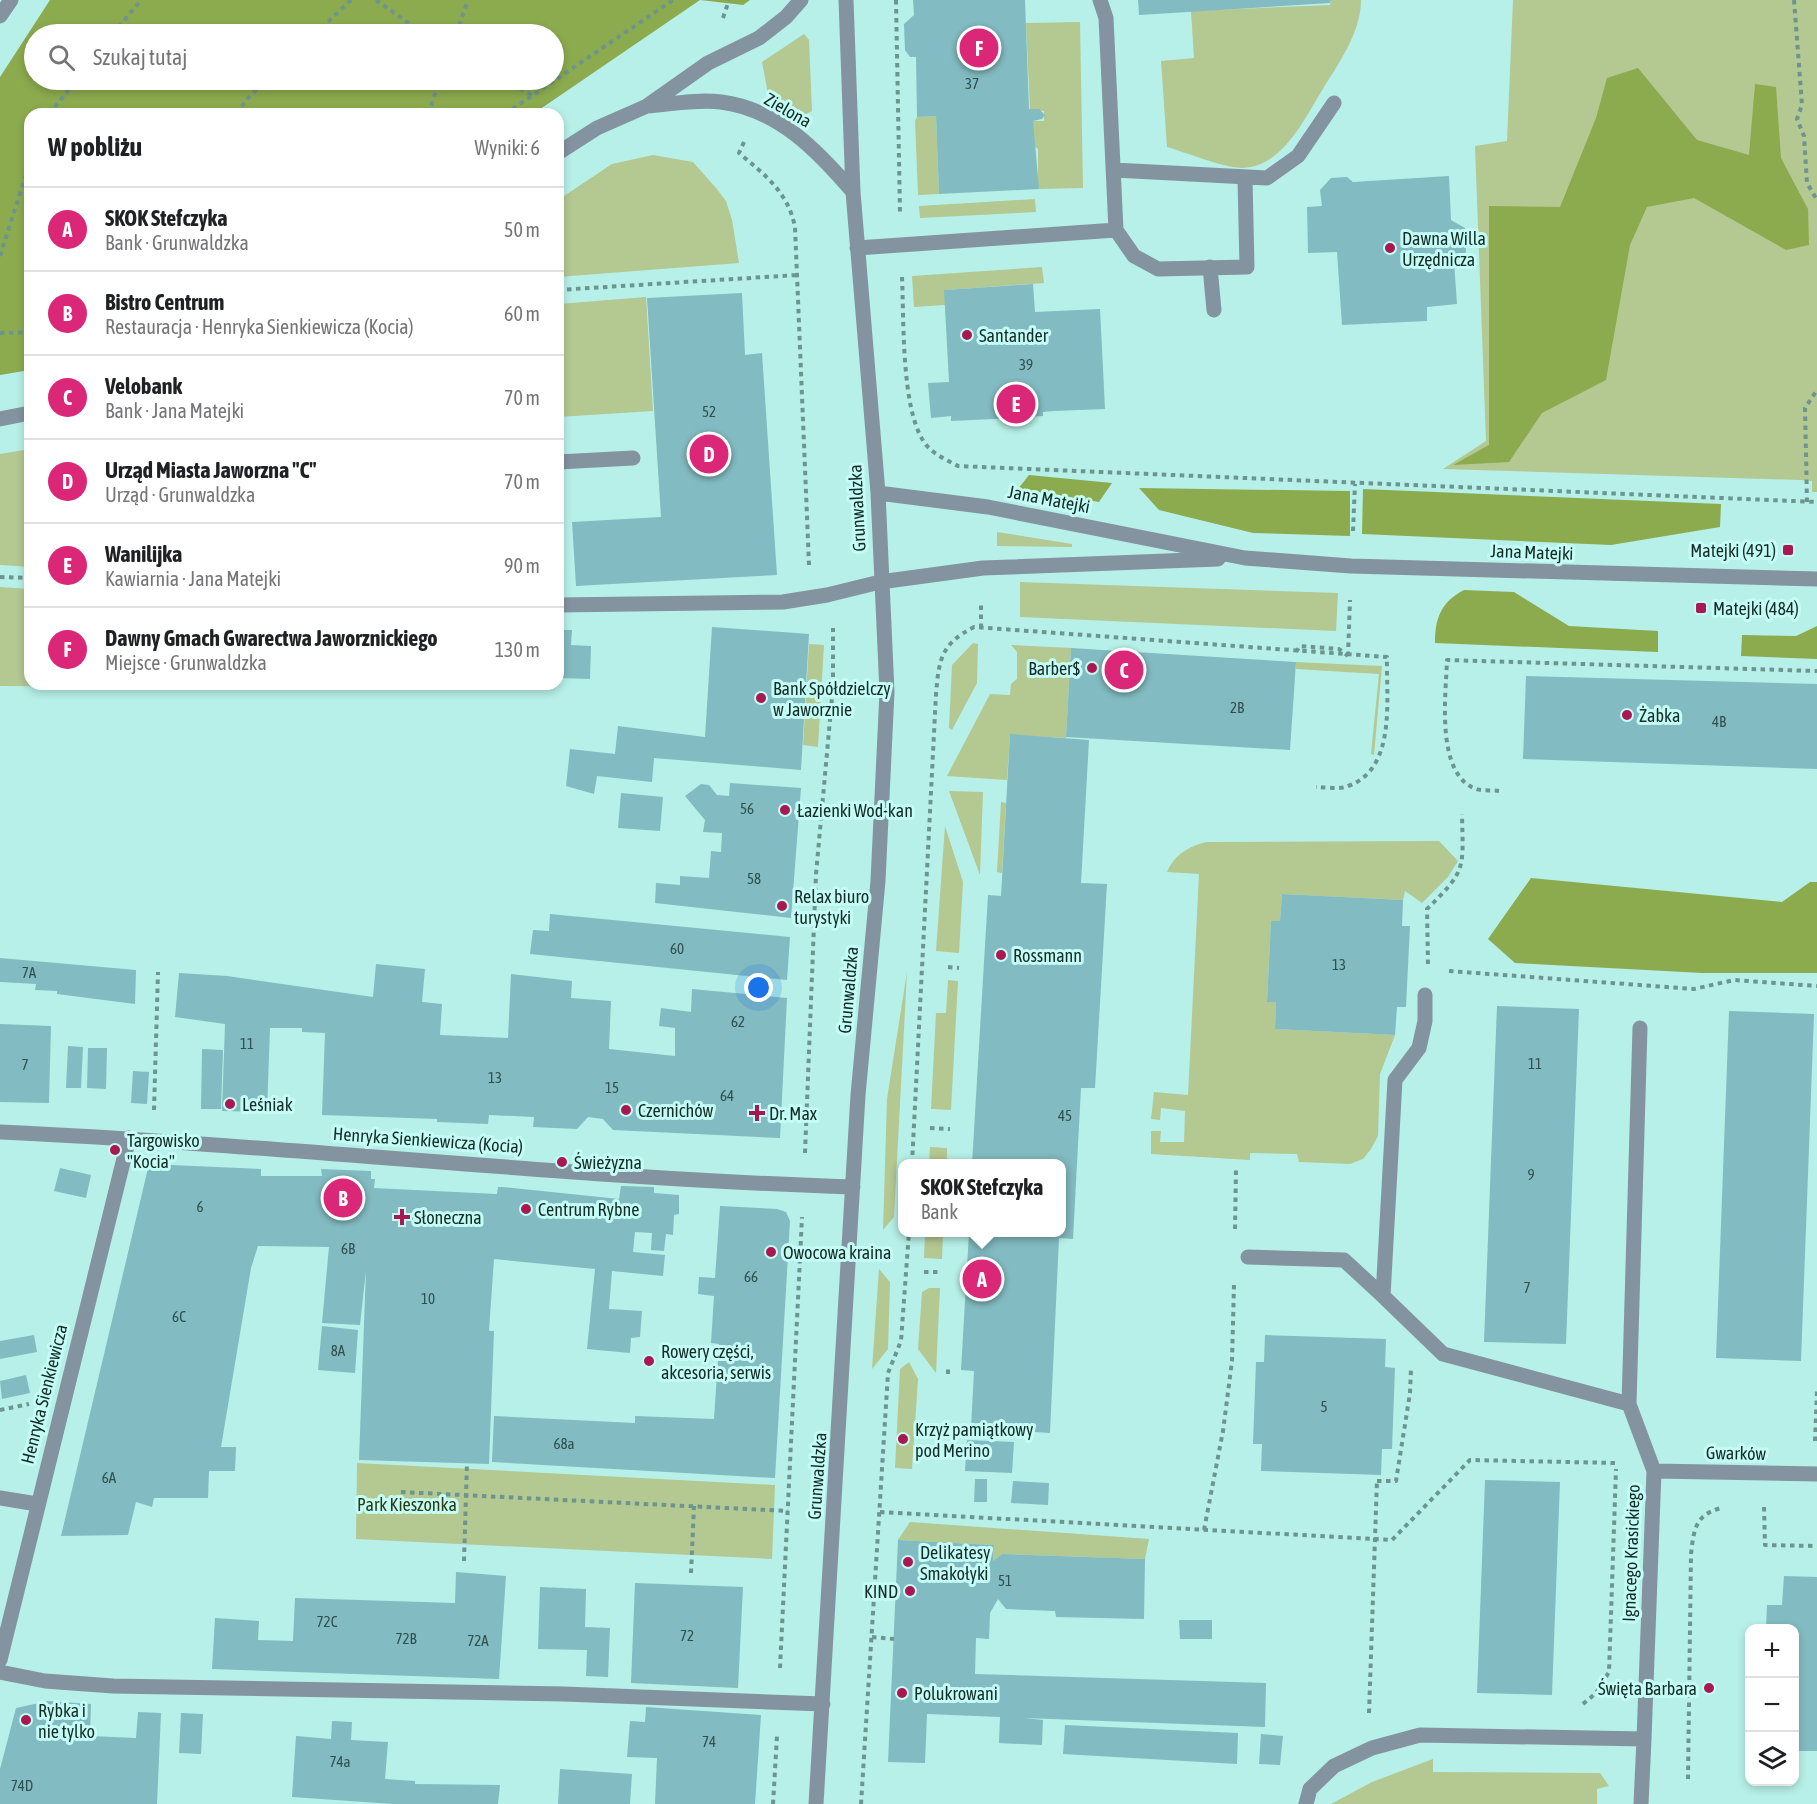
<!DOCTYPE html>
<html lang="pl">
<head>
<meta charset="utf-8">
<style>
	body { margin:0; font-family:"Asap Condensed",sans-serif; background:#f2f2f2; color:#202124 }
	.controls { position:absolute; right:18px; bottom:18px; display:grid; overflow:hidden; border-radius:12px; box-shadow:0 3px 9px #0003 }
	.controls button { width:54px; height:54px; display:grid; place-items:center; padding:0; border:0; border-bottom:2px solid #e0e0e0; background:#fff; color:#202124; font:30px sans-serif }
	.you { position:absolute; left:759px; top:988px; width:21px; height:21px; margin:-15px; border:4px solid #fff; border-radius:50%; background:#1a73e8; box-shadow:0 0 0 9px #1a73e833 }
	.badge { display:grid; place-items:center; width:39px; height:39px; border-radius:50%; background:#db2777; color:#fff; font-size:20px; font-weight:700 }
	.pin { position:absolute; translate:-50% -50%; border:3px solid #fff; box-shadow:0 2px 6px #0006 }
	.popup { position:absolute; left:898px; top:1159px; width:168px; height:78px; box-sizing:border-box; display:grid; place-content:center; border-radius:12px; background:#fff; filter:drop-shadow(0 2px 4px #0005); font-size:20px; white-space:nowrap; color:#757577 }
	.popup b { font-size:22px; color:#202124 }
	.popup::after { content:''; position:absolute; left:50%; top:100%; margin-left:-12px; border:12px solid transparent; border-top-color:#fff }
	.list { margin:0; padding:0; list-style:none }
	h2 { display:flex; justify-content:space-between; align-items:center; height:78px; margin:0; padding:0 24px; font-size:26px }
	h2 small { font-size:20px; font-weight:400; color:#757577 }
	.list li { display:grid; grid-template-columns:39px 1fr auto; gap:18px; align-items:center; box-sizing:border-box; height:84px; padding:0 24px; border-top:2px solid #e0e0e0 }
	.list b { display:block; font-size:22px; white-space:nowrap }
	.list p { margin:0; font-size:20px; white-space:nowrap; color:#757577 }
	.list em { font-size:20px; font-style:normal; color:#757577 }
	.icon { flex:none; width:33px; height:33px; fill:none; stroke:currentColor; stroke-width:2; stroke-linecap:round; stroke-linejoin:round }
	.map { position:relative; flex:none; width:1817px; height:1804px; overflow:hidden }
	.search { position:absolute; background:#fff; box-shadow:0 3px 9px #0003; left:24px; top:24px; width:540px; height:66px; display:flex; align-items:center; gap:15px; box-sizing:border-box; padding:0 21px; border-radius:33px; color:#757577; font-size:22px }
	.panel { position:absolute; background:#fff; box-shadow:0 3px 9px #0003; left:24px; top:108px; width:540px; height:582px; border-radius:18px }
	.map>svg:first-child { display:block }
</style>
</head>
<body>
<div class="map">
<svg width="1817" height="1804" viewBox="0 0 1817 1804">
	<rect width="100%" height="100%" fill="#b7f0e8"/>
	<path fill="#b4c892" d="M1331,0H1361C1361,33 1338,64 1321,92C1304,120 1282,167 1242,168C1225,168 1184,152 1167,147L1161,61L1194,58L1191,11L1330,5Z
		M1513,0H1817V492H1812V481L1800,480L1443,469L1486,441L1475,146L1507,141Z
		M1080,22L1083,188L1038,189V149L1032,145L1033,121H1044V111L1030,110L1026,23Z
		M804,34L809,40L812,111L805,115L787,102L768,94L762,62Z
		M936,116L939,194L918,195L915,121L917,117Z
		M653,155L693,162L716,188L726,201L732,220L739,263L558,277V200L612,164Z
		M1035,199L1036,212L920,218L919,206Z
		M1042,267L1044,283L945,290V305L914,307L912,276Z
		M646,297L653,411L558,417V304Z
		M30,449V567L0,565V454Z
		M997,532L1072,544V547L997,546Z
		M1020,582L1338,593L1336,631L1020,617Z
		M0,587L30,589V684H168L167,687L0,686Z
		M973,643L978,644L977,683L952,730L949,728L952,665Z
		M809,644L824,645L818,747L803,745Z
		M1011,645L1071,648L1066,738L1010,735L1007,780L947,776L990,694L1010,695L1011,684L1017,679V652Z
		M1296,662L1382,666L1374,755L1371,754L1379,674L1296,669Z
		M949,791L983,792L980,875Z
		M1001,802L1006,803L1002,873L997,872Z
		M945,826L963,882L959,953L936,951Z
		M1439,841L1458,861L1448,877L1422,903L1405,891L1403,900L1282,894L1280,921H1271L1267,1001L1276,1002L1275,1029L1395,1035L1380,1074L1378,1136L1371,1149L1363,1159L1350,1164L1299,1162L1297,1154L1250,1153V1160L1151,1154V1131H1161L1160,1142H1184L1185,1111L1161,1108L1160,1120L1151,1119L1154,1092L1188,1095L1199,874L1167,872C1175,854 1188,847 1206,842Z
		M907,972L894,1217L883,1230L887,1099Z
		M948,980L958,981L951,1110L931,1109L936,1013H946Z
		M930,1147L947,1148V1163H929Z
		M925,1233H943L942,1259L924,1258Z
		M879,1269L890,1282L888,1349L872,1369Z
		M929,1288H940L936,1373L918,1349L922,1292Z
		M909,1362L918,1379L912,1469L895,1468L900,1369Z
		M357,1463L775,1485L772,1559L356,1539Z
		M910,1522L1149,1539L1145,1559L1002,1554L993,1561L994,1545L898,1540Z
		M1433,1759V1772L1600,1773L1609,1786L1597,1789V1804H1331L1372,1782Z"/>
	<path fill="#8cab4e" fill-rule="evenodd" d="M50,0H750L743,5L700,0L533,114H30V370L0,375V77ZM34,34H554V80H34Z
		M1638,68L1697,140L1749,155L1755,84L1776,87L1781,158L1808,209L1809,245L1786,250L1694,198L1647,207L1630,245L1606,380L1542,413L1509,462L1453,465L1489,445V206L1560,207L1596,118L1607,78Z
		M1029,475L1112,483L1099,502L1018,489Z
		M1139,488L1350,491V536L1253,533L1159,510Z
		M1363,489L1721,504L1720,527L1611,545L1362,534Z
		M1464,590L1514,592L1569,626L1658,631V652L1435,643C1435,618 1441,602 1464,590Z
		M1817,626V659L1741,656L1742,635L1796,636Z
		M1531,878L1782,902L1810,882H1817V973H1702L1515,963L1488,939Z"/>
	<path fill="#82bbc1" d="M913,0H1025L1029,109H1039L1045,115L1042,119L1033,121L1039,189L939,194L936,116L917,117L916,57H910L905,50L904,24L914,15Z
		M1138,0H1331L1330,3L1139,15Z
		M1449,176L1451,220L1465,228L1466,252L1457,262H1454L1457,304L1427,307V321L1342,325L1337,252L1308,253L1307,207L1322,206L1320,190L1331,178L1347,177L1353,182Z
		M1033,284L1035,312L1100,309L1105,409L1054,411L1043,412V416L1015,418L951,421V416L931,418L928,383L949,382L944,290Z
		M742,293L745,355L762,353L777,575L576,586L572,522L661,517L647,298Z
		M712,627L809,634L801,770L654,758L652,782L597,776L594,794L566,786L570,749L615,754L618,726L705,737Z
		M558,630H572L571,645L591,646L590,679L558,678Z
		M1071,648L1296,662L1290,750L1066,737Z
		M1526,676L1817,684V769L1523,759Z
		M1010,734L1089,740L1081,883L1107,884L1095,1088H1081L1073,1239L1059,1238L1050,1433L971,1428L974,1371L961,1370L969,1233H1062V1164H972L988,895L1001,896Z
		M730,783L801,788L791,918L655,903L656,883L680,885V876L709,878L711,851L721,852L722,833L703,832L705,820L685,796L701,784L709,785L717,795L729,796Z
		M621,793L663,797L660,831L618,828Z
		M1282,894L1403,900L1402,926H1410L1406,1007H1397L1395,1035L1275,1029L1276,1002H1267L1271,921H1280Z
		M550,914L790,937L787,980L530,954L533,930L549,931Z
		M0,958L136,970L135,1004L57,994V991L35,990L36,984L0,982Z
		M376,964L425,969L422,1002L442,1004L440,1035L508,1038L511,974L572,981L571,998L611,1001L609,1049L675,1056V1028L659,1026L661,1008L691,1012L692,989L787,998L780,1138L613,1130L603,1119L588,1117L577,1129L533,1127L534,1117L489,1115L488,1124L437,1122V1119L322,1115L325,1033L302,1032V1028H270L267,1112L222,1111L225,1024L175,1017L179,973L227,976L373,997Z
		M1497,1006L1579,1009L1566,1344L1484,1342Z
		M1729,1011L1814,1014L1801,1361L1716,1358Z
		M0,1024L51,1026L49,1103L0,1102Z
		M68,1046L83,1047L81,1088H66Z
		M88,1048H107L106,1089L87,1088Z
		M202,1049L223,1050L221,1109H201Z
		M133,1071L149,1072L147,1104L131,1103Z
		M149,1164L261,1169V1176H322L321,1169L371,1171V1179H375L374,1188L455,1192L497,1194L498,1187H502L619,1199L621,1186L654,1187V1193L679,1195V1214L674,1215L673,1235L666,1234L664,1251L651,1250L652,1233L635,1232L633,1252L665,1255L663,1276L612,1271L609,1309L642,1311L640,1337L631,1338L630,1353L587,1349L595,1269L494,1259L489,1331H494L489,1464L359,1460L366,1270L360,1325L322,1323L329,1247L258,1246L251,1268L221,1447H236L235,1471H209L208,1498H154L152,1507L136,1502L128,1535L61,1536Z
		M60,1168L91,1175L86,1198L54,1191Z
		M720,1206L777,1209L786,1212L790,1221L775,1478L492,1462L494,1416L635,1423V1416L714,1419L719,1344L711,1343L714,1296L698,1294L699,1277L715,1278Z
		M322,1326L358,1330L355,1373L318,1370Z
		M34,1335L37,1352L0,1359V1341Z
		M1265,1335L1386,1339L1385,1367L1395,1368L1392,1449H1382L1381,1475L1261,1471L1262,1444H1253L1256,1362H1264Z
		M26,1375L30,1393L2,1399L0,1381Z
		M967,1440L1014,1442L1012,1473L965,1471Z
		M975,1479H987V1502H974Z
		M1485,1480L1560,1482L1552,1695L1477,1693Z
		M1013,1481L1049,1483L1048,1505L1011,1503Z
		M898,1540L994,1545L993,1561L1002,1554L1145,1559L1144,1619L1056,1617L1055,1611L1006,1609L998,1599L990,1613L989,1639L976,1638L975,1674L1266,1683L1265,1727L1024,1718L1043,1720L1042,1745L999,1743L1000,1717L927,1714L925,1763L888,1762Z
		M456,1572L506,1576L499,1679L212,1669L215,1618L259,1621L258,1640L293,1641L295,1598L455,1603Z
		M1784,1576L1817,1577V1751H1794V1628H1766L1767,1605H1782Z
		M635,1583L743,1587L738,1688L631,1683Z
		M540,1587L586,1589L585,1627L610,1628L608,1677L586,1676L587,1650L538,1649Z
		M1179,1620H1212V1639H1180Z
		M48,1701L91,1704L90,1736L136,1738L138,1712L161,1713L157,1804H0V1769L16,1708Z
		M646,1707L761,1715L755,1804H655L657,1758L627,1757L630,1721L645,1722Z
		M181,1713L203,1714L201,1754L179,1753Z
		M332,1721L352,1722L351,1740L388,1742L385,1779L415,1781V1784L500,1785L498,1804H393L292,1797L296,1736L331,1739Z
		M1065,1725L1238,1733L1237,1764L1063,1754Z
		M1261,1734L1283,1736L1280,1765L1259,1764Z
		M560,1769L632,1774L630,1804H558Z"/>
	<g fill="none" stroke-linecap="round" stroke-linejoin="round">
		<path stroke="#6c9590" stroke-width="4" stroke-dasharray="4.5 4.5" stroke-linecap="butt" d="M376,0L424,34
			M896,0L900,212
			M1794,0L1802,105L1797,119L1804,136L1807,183L1817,200
			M723,18L729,0
			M113,34L141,0
			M315,34L351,0
			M456,34L468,0
			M504,80L533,96
			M49,114L77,80
			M237,114L246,100L267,80
			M428,114L440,80
			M505,114L673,0
			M744,142L739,153C765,175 788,192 795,227L809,565
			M0,256L30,162
			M902,277C904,319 901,408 924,442C932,454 947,460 958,466L1817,502
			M558,290L797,275
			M0,333L30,332
			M1807,502L1805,408L1817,390
			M1353,531L1355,484
			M0,577L30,578
			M981,628V602
			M1296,652L1300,646L1339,649L1348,656
			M1348,656L1350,600
			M1499,791C1492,790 1482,791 1476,789C1435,774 1446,694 1447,660L1817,671
			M1428,964L1427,909C1467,870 1463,869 1462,814
			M948,967L959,968
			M1449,971L1694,989L1734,980L1817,986
			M154,1110L158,972
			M930,1128L950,1129
			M805,1153L816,874L833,687V628
			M912,1164L936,694C939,659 941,644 974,627L1387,657C1386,698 1397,769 1348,786C1339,790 1326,787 1316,787
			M1235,1229L1236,1170
			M924,1272H942
			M948,1374V1365
			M0,1410L29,1404
			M1815,1441L1817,1391
			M1377,1481H1396L1410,1393L1411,1368
			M401,1492L788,1511
			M1764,1507L1765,1545L1817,1546
			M880,1512L1392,1540L1470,1460L1616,1463
			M1204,1530L1223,1431L1232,1361L1234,1285
			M464,1561L467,1463
			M691,1573L694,1506
			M872,1637L894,1639
			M780,1668L802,1217
			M1583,1704L1596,1693L1609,1672L1616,1469
			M1369,1713L1377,1480
			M1688,1779L1691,1554C1694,1529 1695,1515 1721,1508
			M773,1804L777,1736
			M861,1804L888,1373L901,1341L909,1232"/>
		<path stroke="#8493a0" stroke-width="15" d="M0,16L11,0
			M647,106C671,104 698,99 721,102C778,109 818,151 853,192
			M558,153L597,128L647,106L708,63L759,38L786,17L801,0
			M1114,170L1267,178L1298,156L1334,103
			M1116,230L1134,256L1158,269L1247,267L1245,179
			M857,248L1116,230L1106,18L1100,0
			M1210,267L1214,310
			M0,419L30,413
			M558,462L633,458
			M878,493L988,507L1245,558L1351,566L1817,579
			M558,605L783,602L827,595L880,582L983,568L1218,559
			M1425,995V1021L1419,1048L1395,1080L1383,1296L1443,1354L1629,1404
			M0,1132C285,1145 568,1178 853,1187
			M1248,1257L1344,1260L1383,1296
			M1654,1471L1817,1474
			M0,1498L37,1504
			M0,1660L129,1138
			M0,1672L45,1681L113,1686L564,1694L823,1704
			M816,1804L858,1095L878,881L887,692L878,493L853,192L846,0
			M1306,1804L1310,1789L1334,1766L1372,1748L1420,1735L1644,1739L1654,1471L1629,1404L1640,1028
			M1641,1804L1644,1739"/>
	</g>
	<g fill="#aa1851" stroke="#c4fdf5" stroke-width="2">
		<circle cx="1390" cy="248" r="6"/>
		<circle cx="967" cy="335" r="6"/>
		<rect x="1782" y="544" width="12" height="12" rx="3"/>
		<rect x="1695" y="602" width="12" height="12" rx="3"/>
		<circle cx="1092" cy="668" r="6"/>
		<circle cx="761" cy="698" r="6"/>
		<circle cx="1627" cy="715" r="6"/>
		<circle cx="785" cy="810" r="6"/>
		<circle cx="782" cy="906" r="6"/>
		<circle cx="1001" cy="955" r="6"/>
		<circle cx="230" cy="1104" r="6"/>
		<circle cx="626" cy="1110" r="6"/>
		<path d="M754 1104h6v6h6v6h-6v6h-6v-6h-6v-6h6z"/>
		<circle cx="115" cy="1150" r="6"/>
		<circle cx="562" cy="1162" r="6"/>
		<circle cx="526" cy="1209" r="6"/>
		<path d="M399 1208h6v6h6v6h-6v6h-6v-6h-6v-6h6z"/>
		<circle cx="771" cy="1252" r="6"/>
		<circle cx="649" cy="1361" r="6"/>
		<circle cx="903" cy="1439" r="6"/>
		<circle cx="908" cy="1562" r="6"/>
		<circle cx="910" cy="1591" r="6"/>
		<circle cx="1709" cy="1688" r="6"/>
		<circle cx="902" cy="1693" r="6"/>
		<circle cx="26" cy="1720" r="6"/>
	</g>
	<g text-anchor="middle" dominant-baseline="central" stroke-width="6" stroke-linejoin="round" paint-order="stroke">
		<g font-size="15" fill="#30504f">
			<text x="972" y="83">37</text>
			<text x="1026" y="364">39</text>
			<text x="709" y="411">52</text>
			<text x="1237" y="707">2B</text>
			<text x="1719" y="721">4B</text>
			<text x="747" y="808">56</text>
			<text x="754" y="878">58</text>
			<text x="677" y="948">60</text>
			<text x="1339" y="964">13</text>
			<text x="29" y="972">7A</text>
			<text x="738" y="1021">62</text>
			<text x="247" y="1043">11</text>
			<text x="1535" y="1063">11</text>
			<text x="25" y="1064">7</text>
			<text x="495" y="1077">13</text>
			<text x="612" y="1087">15</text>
			<text x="727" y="1095">64</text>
			<text x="1065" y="1115">45</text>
			<text x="1531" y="1174">9</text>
			<text x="200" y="1206">6</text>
			<text x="348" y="1248">6B</text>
			<text x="751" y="1276">66</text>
			<text x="1527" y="1287">7</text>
			<text x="428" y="1298">10</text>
			<text x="179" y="1316">6C</text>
			<text x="338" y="1350">8A</text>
			<text x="1324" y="1406">5</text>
			<text x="564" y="1443">68a</text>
			<text x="109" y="1477">6A</text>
			<text x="1005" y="1580">51</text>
			<text x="327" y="1621">72C</text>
			<text x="687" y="1635">72</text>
			<text x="406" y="1638">72B</text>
			<text x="478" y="1640">72A</text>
			<text x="709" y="1741">74</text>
			<text x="340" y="1761">74a</text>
			<text x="22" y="1785">74D</text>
		</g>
		<g font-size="18" fill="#152c29" stroke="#c4fdf5">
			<text transform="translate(788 110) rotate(30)">Zielona</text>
			<text transform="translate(1049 499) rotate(11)">Jana Matejki</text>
			<text transform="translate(857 508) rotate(-93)">Grunwaldzka</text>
			<text transform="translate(1532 552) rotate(2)">Jana Matejki</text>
			<text transform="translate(848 990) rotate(-85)">Grunwaldzka</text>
			<text transform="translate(428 1140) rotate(4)">Henryka Sienkiewicza (Kocia)</text>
			<text transform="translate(44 1394) rotate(-76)">Henryka Sienkiewicza</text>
			<text transform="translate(1736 1453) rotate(1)">Gwarków</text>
			<text transform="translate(817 1476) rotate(-86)">Grunwaldzka</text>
			<text transform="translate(1631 1553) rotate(-88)">Ignacego Krasickiego</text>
		</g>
		<g font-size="18" fill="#152c29" stroke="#c4fdf5" text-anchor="start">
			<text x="1402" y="238">Dawna Willa<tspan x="1402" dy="21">Urzędnicza</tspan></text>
			<text x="979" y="335">Santander</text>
			<text x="1776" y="550" text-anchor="end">Matejki (491)</text>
			<text x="1713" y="608">Matejki (484)</text>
			<text x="1080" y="668" text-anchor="end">Barber$</text>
			<text x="773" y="688">Bank Spółdzielczy<tspan x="773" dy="21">w Jaworznie</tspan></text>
			<text x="1639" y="715">Żabka</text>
			<text x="797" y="810">Łazienki Wod-kan</text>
			<text x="794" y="896">Relax biuro<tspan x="794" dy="21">turystyki</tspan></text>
			<text x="1013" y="955">Rossmann</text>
			<text x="242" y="1104">Leśniak</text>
			<text x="638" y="1110">Czernichów</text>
			<text x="769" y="1113">Dr. Max</text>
			<text x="127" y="1140">Targowisko<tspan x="127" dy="21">"Kocia"</tspan></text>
			<text x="574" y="1162">Świeżyzna</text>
			<text x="538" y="1209">Centrum Rybne</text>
			<text x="414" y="1217">Słoneczna</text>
			<text x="783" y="1252">Owocowa kraina</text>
			<text x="661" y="1351">Rowery części,<tspan x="661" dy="21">akcesoria, serwis</tspan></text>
			<text x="915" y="1429">Krzyż pamiątkowy<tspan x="915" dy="21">pod Merino</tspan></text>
			<text x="920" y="1552">Delikatesy<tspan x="920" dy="21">Smakołyki</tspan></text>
			<text x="898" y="1591" text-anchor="end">KIND</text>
			<text x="1697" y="1688" text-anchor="end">Święta Barbara</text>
			<text x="914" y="1693">Polukrowani</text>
			<text x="38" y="1710">Rybka i<tspan x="38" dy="21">nie tylko</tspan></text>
		</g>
		<g font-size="18" fill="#2d3a13" stroke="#c4fdf5">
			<text x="407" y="1504">Park Kieszonka</text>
		</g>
	</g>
</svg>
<div class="controls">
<button>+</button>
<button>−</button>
<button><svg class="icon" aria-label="layers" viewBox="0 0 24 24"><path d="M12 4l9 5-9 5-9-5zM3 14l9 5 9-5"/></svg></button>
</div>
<div class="you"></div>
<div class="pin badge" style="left:982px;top:1279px">A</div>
<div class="popup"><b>SKOK Stefczyka</b>Bank</div>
<div class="pin badge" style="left:343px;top:1198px">B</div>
<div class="pin badge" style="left:1124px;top:670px">C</div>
<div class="pin badge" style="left:709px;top:454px">D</div>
<div class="pin badge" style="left:1016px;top:404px">E</div>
<div class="pin badge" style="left:979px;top:48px">F</div>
<div class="search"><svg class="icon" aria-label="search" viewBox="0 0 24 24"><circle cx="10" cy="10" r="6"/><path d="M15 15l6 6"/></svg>Szukaj tutaj</div>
<section class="panel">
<h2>W pobliżu<small>Wyniki: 6</small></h2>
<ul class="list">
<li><span class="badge">A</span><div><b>SKOK Stefczyka</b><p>Bank · Grunwaldzka</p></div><em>50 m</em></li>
<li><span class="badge">B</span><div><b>Bistro Centrum</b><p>Restauracja · Henryka Sienkiewicza (Kocia)</p></div><em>60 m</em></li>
<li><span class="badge">C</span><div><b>Velobank</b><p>Bank · Jana Matejki</p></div><em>70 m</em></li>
<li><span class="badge">D</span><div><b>Urząd Miasta Jaworzna &quot;C&quot;</b><p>Urząd · Grunwaldzka</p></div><em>70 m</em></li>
<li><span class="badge">E</span><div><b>Wanilijka</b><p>Kawiarnia · Jana Matejki</p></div><em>90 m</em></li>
<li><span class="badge">F</span><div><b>Dawny Gmach Gwarectwa Jaworznickiego</b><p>Miejsce · Grunwaldzka</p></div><em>130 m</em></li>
</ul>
</section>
</div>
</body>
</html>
